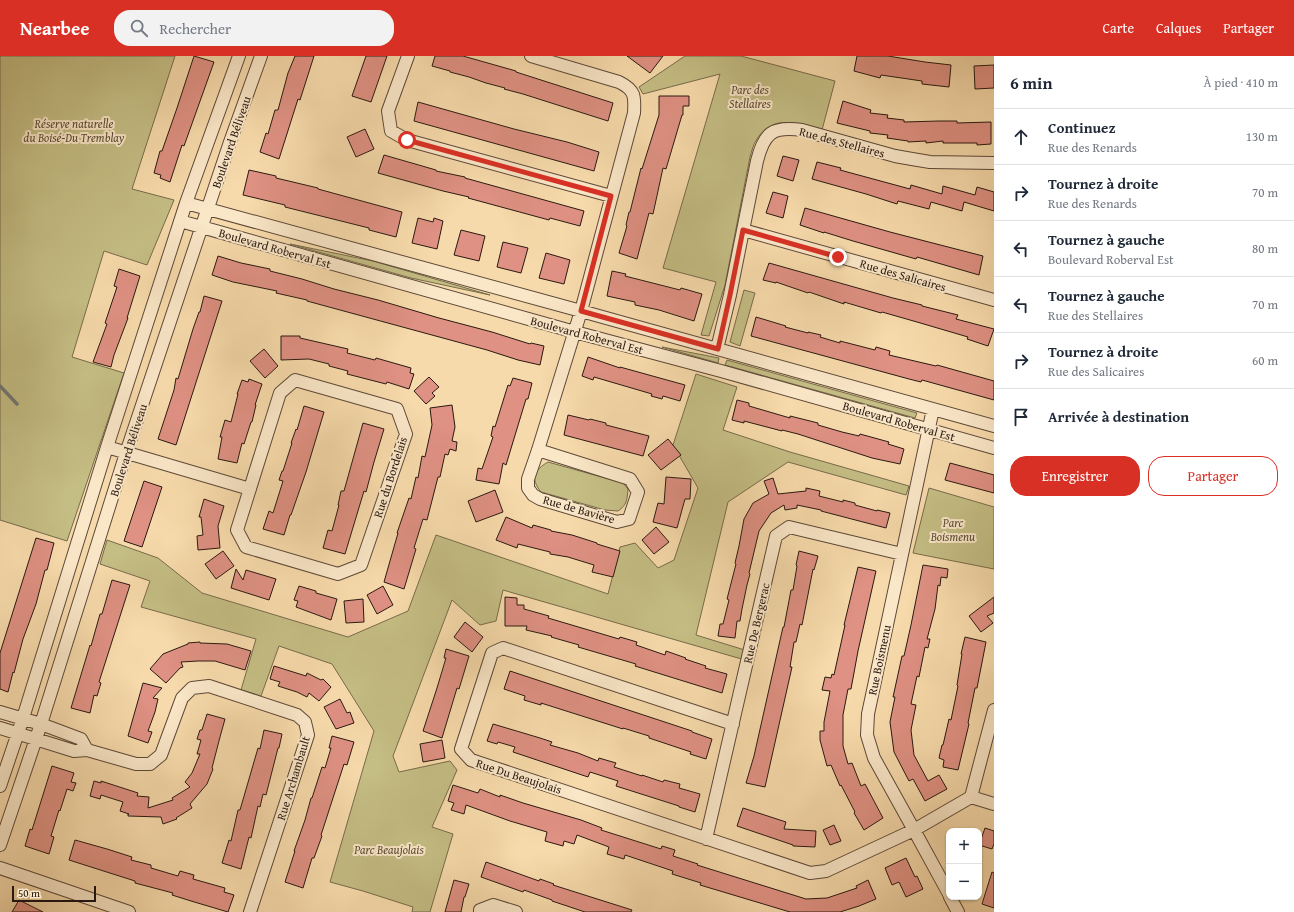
<!DOCTYPE html>
<html lang="fr">
<head>
<meta charset="utf-8">
<style>
	body { margin:0; font-family:"Gentium Book Plus",serif; background:#f2f2f3; color:#1f2937 }
	.controls { position:absolute; right:12px; bottom:12px; display:grid; overflow:hidden; border-radius:8px; box-shadow:0 1px 3px #0004 }
	.controls button { width:36px; height:36px; display:grid; place-items:center; padding:0; border:0; border-bottom:1px solid #e0e1e3; background:#fff; color:#1f2937; font:20px sans-serif }
	.scale { position:absolute; left:12px; bottom:10px; width:84px; box-sizing:border-box; padding-left:4px; border:2px solid #2a1911; border-top:0; font-size:11px; line-height:14px; white-space:nowrap; color:#2a1911; -webkit-text-stroke:3px #fae7c8; paint-order:stroke }
	.stop { position:absolute; width:12px; height:12px; margin:-9px; border:3px solid #d93025; border-radius:50%; background:#fff }
	.stop.end { background:#d93025; border-color:#fff; box-shadow:0 1px 4px #0008 }
	.list { margin:0; padding:0; list-style:none }
	h2 { display:flex; justify-content:space-between; align-items:center; height:52px; margin:0; padding:0 16px; font-size:17px }
	h2 small { font-size:13px; font-weight:400; color:#747a83 }
	.list li { display:grid; grid-template-columns:26px 1fr auto; gap:12px; align-items:center; box-sizing:border-box; height:56px; padding:0 16px; border-top:1px solid #e0e1e3 }
	.list b { display:block; font-size:15px; white-space:nowrap }
	.list p { margin:0; font-size:13px; white-space:nowrap; color:#747a83 }
	.list em { font-size:13px; font-style:normal; color:#747a83 }
	.actions { display:flex; gap:8px; padding:12px 16px }
	.actions a { flex:1; padding:9px 0; border:1px solid #d93025; border-radius:16px; text-align:center; font-size:14px; color:#d93025 }
	.actions .main { background:#d93025; color:#fff }
	.icon { flex:none; width:22px; height:22px; fill:none; stroke:currentColor; stroke-width:2; stroke-linecap:round; stroke-linejoin:round }
	.map { position:relative; flex:none; width:994px; height:856px; overflow:hidden }
	header { display:flex; align-items:center; gap:24px; box-sizing:border-box; height:56px; padding:0 20px; background:#d93025; color:#fff }
	header strong { font-size:19px }
	nav { display:flex; gap:22px; margin-inline-start:auto; font-size:14px }
	.search { width:280px; height:36px; background:#f2f2f3; display:flex; align-items:center; gap:10px; box-sizing:border-box; padding:0 14px; border-radius:16px; color:#747a83; font-size:15px }
	main { display:flex }
	aside { flex:1; background:#fff }
	.map>svg:first-child { display:block }
</style>
</head>
<body>
<header>
<strong>Nearbee</strong>
<div class="search"><svg class="icon" aria-label="search" viewBox="0 0 24 24"><circle cx="10" cy="10" r="6"/><path d="M15 15l6 6"/></svg>Rechercher</div>
<nav><a>Carte</a><a>Calques</a><a>Partager</a></nav>
</header>
<main>
<div class="map">
<svg width="994" height="856" viewBox="0 0 994 856">
	<rect width="100%" height="100%" fill="#f7daab"/>
	<filter id="stains"><feTurbulence type="fractalNoise" baseFrequency=".005" numOctaves="4"/><feColorMatrix values="0 0 0 0 .2 0 0 0 0 .09 0 0 0 0 .02 0 0 0 .5 -.17"/></filter>
	<radialGradient id="worn" r=".72"><stop offset=".6" stop-color="#630" stop-opacity="0"/><stop offset="1" stop-color="#630" stop-opacity=".3"/></radialGradient>
	<path fill="#c4bd84" stroke="#776b4a" d="M0,0H175L132,133L174,144L147,209L104,195L72,301L124,317L67,485L0,464Z
		M685,0H741L835,25L822,74C799,68 773,57 757,83C753,88 752,95 750,101L725,229L709,280L701,279L716,226L663,212L720,18L643,38L639,31Z
		M290,188L373,205L490,239L411,222Z
		M744,234L755,237L740,290L730,286Z
		M662,291L719,302L718,307Z
		M727,304L917,357L915,362L725,309Z
		M696,318L737,331L723,374L790,396L909,430L906,439L788,406L728,446L696,579L748,595L745,604L503,534L496,565L480,569L452,544L393,700L399,716L450,705L457,714L432,771L453,778L430,856H412L413,851L363,835L330,826L374,675L332,608L279,590L261,640L241,634L256,583L141,551L150,525L100,508L107,484L158,502L202,537L348,581L408,555L436,479L608,538L620,491L635,487L658,512L674,504L698,432L673,389Z
		M548,406L623,427L628,433C627,444 627,449 618,455L605,454L541,436C530,422 534,414 548,406Z
		M929,432L994,451V513L913,497Z"/>
	<g fill="none" stroke-linecap="round" stroke-linejoin="round">
		<path stroke="#717873" stroke-width="3.5" d="M0,330L17,348"/>
	</g>
	<path fill="#df9183" stroke="#2a1911" d="M194,0L214,6L184,90L182,89L170,126L160,122L161,119L154,117L160,95H162L177,52Z
		M295,0H314L300,44L298,43L279,103L260,96L266,77L268,78L275,54H278L288,17Z
		M366,0H387L371,46L352,40Z
		M435,0H463L516,15V16L613,47L608,65L523,38L504,33L505,32L486,27L469,21L450,16V15L432,10Z
		M627,0H663L650,17Z
		M857,0H888L925,6L951,9L949,31L922,28V25L881,19L880,22L854,15Z
		M994,9V32L975,33L974,10Z
		M659,40H689V50H683V59H682L666,113L663,112L653,158L649,157L637,203L619,197L627,170L626,169L629,156H630L641,112L642,113L659,59Z
		M843,45L871,54L870,57L888,59L887,62L904,64V66L939,65H957V67L991,66V88L977,89V87H943V85L926,87V85L908,86V85L887,82L888,79L870,77V75L837,67Z
		M418,46L514,73L567,86L599,96L594,115L414,65Z
		M365,73L374,93L356,101L347,81Z
		M384,99L436,114V115L465,121V122L584,155L580,170L550,162L549,164L468,142L469,141L443,135L378,117Z
		M783,100L799,104L793,125L777,120Z
		M817,106L841,112L840,114L910,133L911,129L942,138L943,130L975,139L977,131L994,136V155L964,146L962,155L931,146L929,153L898,145L897,148L866,138L812,123Z
		M249,114L276,120V122L318,132V133L402,156L396,181L369,174V172L285,151V149L243,139Z
		M773,136L788,140L783,162L766,157Z
		M805,152L890,176L983,200L979,219L917,201L916,203L853,185L824,176V177L800,169Z
		M418,162L433,166L434,162L443,165L437,193L412,187Z
		M461,174L485,180L479,205L454,199Z
		M503,186L528,192L521,217L497,211Z
		M546,197L570,204L564,228L539,222Z
		M218,200L241,207L270,213V215L302,223L334,233L378,244L439,262L492,276L530,288L531,287L544,290L540,309L518,304L487,294L307,245V244L276,237L277,235L233,226L212,219Z
		M769,207L893,242L922,249V250L958,259L956,263L994,273L988,290L967,283L968,281L917,266L882,256L881,257L844,246V248L809,236L808,237L776,226V227L763,224Z
		M119,213L140,220L127,262H128L114,299L111,311L93,306L107,268L105,267L117,231L114,230Z
		M612,215L626,218L625,220L680,234L681,232L702,238L694,265L659,254L635,249V246L607,240Z
		M204,240L222,245L176,389L158,383L174,334L176,322L178,323L193,273L199,256H200Z
		M756,261L786,270L785,271L808,277V276L821,279L820,281L840,287V285L875,294L876,291L890,295L889,299L936,310L937,309L994,325V344L922,324L921,326L909,323L751,280Z
		M281,280H300V282L348,293L347,297L375,304L376,302L411,312L410,317L414,318L409,333L387,326L386,328L347,318L348,315L329,310V308L309,303L281,304Z
		M264,293L278,310L265,322L250,305Z
		M588,301L620,312V311L685,329L680,345L663,340L662,343L651,340L652,338L594,321L593,324L582,320Z
		M429,321L439,331L432,337L435,340L426,348L414,335Z
		M513,322L532,327L528,343H526L506,409L503,407L499,428L476,424L478,412L482,413L493,381L491,380L493,370L495,371L508,329L510,330Z
		M249,323L262,328L255,349H256L252,366H251L244,388L242,387L237,407L218,403L222,381H220L225,364L231,366L238,338H237L242,324L248,326Z
		M737,344L749,347V350L790,362V360L818,367V369L842,376L859,380L860,378L889,386L888,388L904,393L900,408L872,402L798,378L782,374V375L744,365V367L732,364Z
		M452,349L455,371L452,385L457,386L456,395L450,393L448,399L445,398L440,421H438L427,464L423,463L414,492L416,493L404,533L384,526L398,477H397L409,442L411,443L416,421L418,422L422,400L425,401L432,369L430,352Z
		M304,350L324,356L306,416L291,459H290L284,479L263,473L269,455L273,457L283,425L279,424L282,415H283L292,387H291L296,373L297,374Z
		M568,359L589,364L590,363L606,367V369L649,380L643,400L564,379Z
		M363,367L384,373L374,406L366,436L364,435L345,498L323,492L328,474L332,475L339,449H338L341,435H344Z
		M668,383L681,399L661,414L648,399Z
		M950,407L994,419V437L945,424Z
		M666,421L691,423L690,443H685L677,472L653,466L658,447L664,448Z
		M773,422L778,438L806,435V432L820,435L819,440L843,446V444L855,447V449L877,455V454L890,457L886,472L821,455V454L797,449V452L785,454L784,449L771,457L759,475L749,517L750,518L747,529L742,553L740,565H737L735,582L718,580L720,568H723L729,544L727,543L736,508L735,507L739,490L744,463L753,447L769,438L764,425Z
		M144,425L162,431L142,491L124,485Z
		M495,434L503,456L476,466L468,445Z
		M204,443L224,450L218,470L220,492L198,494L197,480L203,479L201,461H199Z
		M506,461L532,472L533,469L551,474V475L572,479L597,487V488L620,495L613,521L592,516L594,509L568,501L550,498V496L518,488L517,492L496,484Z
		M656,471L669,486L654,498L642,484Z
		M36,482L54,487L47,514H45L36,548L23,583L14,617L13,616L8,636L0,633V597Z
		M223,495L234,510L216,523L205,508Z
		M799,495L818,500L814,514L813,513L802,569L800,568L796,586H794L790,611H792L765,731L746,727L754,700L783,571H784L791,534H793L797,510L796,509Z
		M923,509L948,513L947,522L941,521L940,530L938,529L935,553L927,583H930L928,592L925,591L919,621L917,620L911,648L916,649L911,674L914,699L928,725L939,719L947,733L925,745L913,723L909,725L894,696L890,666L895,641H893L897,623L902,600H904L911,569Z
		M858,511L876,515L858,595L851,633H848L843,659V690L848,708L852,707L861,730L865,728L883,762L864,774L854,757L855,756L841,729L840,730L831,709L827,710L820,684V675H824V666L830,635L822,634L825,621L831,622L832,618L834,619L845,569H844Z
		M236,513L243,524L246,514L276,523L269,544L231,532Z
		M112,524L130,529L99,626L101,627L97,640L94,639L90,657L71,652L90,589L91,590L100,558H102Z
		M299,530L316,535V537L337,543L331,564L296,551L298,545L294,544Z
		M383,530L393,549L377,558L367,539Z
		M505,541L517,542V549H524V553L549,560L548,562L619,583L620,581L637,586L636,589L665,599L666,595L686,602L685,603L706,610L705,612L727,618L722,637L635,610L636,608L578,591L579,589L551,581L552,580L526,574L527,570H505Z
		M994,541V557L987,560L993,567L981,576L969,560Z
		M363,543L364,566L346,567L344,545Z
		M465,566L483,581L472,596L454,581Z
		M965,581L986,586L977,632H975L968,667L969,668L958,714L943,711L944,704L939,702L942,689H943L949,663L951,664L958,630L957,629L962,598H961Z
		M200,586V587L227,588L251,595L245,614L215,605H198L181,606L183,611L180,612L166,627L150,613L163,598L188,588V587Z
		M446,593L469,600L459,633L457,632L442,682L423,675L437,632L446,602H444Z
		M274,610L306,620L307,617L321,624L323,623L331,631L319,645L309,637L307,641L297,636L278,630L280,626L270,623Z
		M510,615L692,675V676L712,683L706,703L690,698L691,696L649,682V680L623,672V673L541,647V649L524,644L525,640L504,633Z
		M143,627L162,632L153,642L158,643L155,656L148,675L152,676L148,687L128,680Z
		M340,643L347,657L350,656L354,667L336,673L324,651Z
		M207,658L225,663L220,681L212,712L213,713L207,728L190,748L192,752L176,762L177,763L163,768L161,761L128,760V758H129L120,755L123,746L101,739L100,743L90,740L94,725L101,727V725L138,737L137,740L149,741L148,752L173,744L172,742L190,731L185,726L192,717L200,698H197L201,684L197,683L200,674H202Z
		M493,668L540,682L552,686L550,689L578,697L598,705L599,702L616,707L614,711L642,720V719L663,726L664,724L680,728L679,732L700,738L695,756L679,751V750L616,730L618,725L590,716L588,721L513,696L515,691L498,686L497,688L487,685Z
		M264,674L282,678L279,692H278L266,739L263,738L260,751L258,750L251,782L249,781L241,813L222,807L229,784L231,785L238,754H240L258,692L260,693Z
		M332,680L354,686L347,709L344,708L321,779L322,780L314,802H312L303,832L285,826L295,795H294L305,764L311,742H312L322,711L325,712L331,692H329Z
		M442,684L445,702L423,706L420,688Z
		M52,710L74,717L71,726L76,727L73,735L67,733L60,755L59,754L51,780L54,781L49,798L25,790L30,773L32,774Z
		M453,729L478,737L480,733L500,741V739L523,747L581,764L602,772L601,774L661,793L662,790L675,794L673,800L698,808L697,809L806,843L827,842L857,832L856,830L868,824L876,843L859,850L840,856H790L700,829L701,827L672,818L673,815L625,799L624,803L607,798L609,791L577,779L574,788L564,785L563,790L545,785L547,776L510,765L466,749L464,758L451,754L454,747L448,745Z
		M743,752L786,766L784,773L816,775L815,791L793,790V789L737,770Z
		M834,769L841,785L830,789L823,774Z
		M985,772L994,775V788L992,793L979,789Z
		M75,784L107,793L132,801L131,804L151,809V812L178,820L180,815L194,819L193,823L225,832L224,836L234,839L228,856L191,845L172,839L173,837L135,827V825L69,804Z
		M906,802L915,821L917,820L923,833L906,841L899,826L892,829L885,812Z
		M486,806L539,825L540,823L554,828L553,829L632,854L631,856H585L552,845V844L524,834L523,836L481,821Z
		M992,816L994,817V852L982,848Z
		M454,824L469,828L465,841H464L461,856H445Z
		M19,844L43,856H12Z"/>
	<g fill="none" stroke-linecap="round" stroke-linejoin="round">
		<defs>
			<path id="minor" d="M408,0L388,55L391,75L407,84L611,140
				M531,0L619,26C635,34 635,40 634,57L581,255L538,394L528,423V432L533,439L540,443L617,466L629,463L638,436L630,423L538,394
				M186,147L581,255L994,370
				M180,165L575,276L721,315L994,392
				M743,174L994,244
				M717,293L730,239L757,105C764,77 772,70 802,74L895,100L912,103L930,106L994,107
				M295,324L397,353L406,378L361,509L338,518L246,491L237,474L280,337Z
				M933,353L868,658L867,679L874,702L914,774L949,838
				M107,391L250,433
				M0,656L41,668L81,683L87,694
				M733,668L503,592L492,597L461,693L471,704L810,817L826,815L914,774L971,741L994,654
				M0,672L74,695L87,694L136,708H150L161,699L182,642L192,632L209,630L297,659L305,666L308,679L250,856
				M0,730L23,662L107,391L186,147L239,0
				M971,741L994,748
				M706,783L776,480L789,471L902,498
				M0,789L41,668L126,397L230,86L261,0
				M0,812L129,856
				M950,841L958,856
				M480,856V854L493,849L516,856"/>
		</defs>
		<use href="#minor" stroke="#5d4938" stroke-width="14"/>
		<use href="#minor" stroke="#fae7c8" stroke-width="12"/>
	</g>
	<g fill="none" stroke-linecap="round" stroke-linejoin="round">
		<path stroke="#d93025" stroke-width="5" d="M407,84L611,140L581,255L718,293L730,239L743,174L838,201"/>
	</g>
	<g text-anchor="middle" dominant-baseline="central" stroke-width="4" stroke-linejoin="round" paint-order="stroke">
		<g font-size="12" font-style="italic" fill="#584a34" stroke="#fae7c8">
			<text x="750" y="33">Parc des<tspan x="750" dy="14">Stellaires</tspan></text>
			<text x="74" y="67">Réserve naturelle<tspan x="74" dy="14">du Boisé-Du Tremblay</tspan></text>
			<text x="953" y="466">Parc<tspan x="953" dy="14">Boismenu</tspan></text>
			<text x="389" y="793">Parc Beaujolais</text>
		</g>
		<g font-size="12" fill="#2a1911" stroke="#fae7c8">
			<text transform="translate(231 86) rotate(-71)">Boulevard Béliveau</text>
			<text transform="translate(842 86) rotate(15)">Rue des Stellaires</text>
			<text transform="translate(275 192) rotate(16)">Boulevard Roberval Est</text>
			<text transform="translate(903 219) rotate(16)">Rue des Salicaires</text>
			<text transform="translate(587 279) rotate(15)">Boulevard Roberval Est</text>
			<text transform="translate(899 365) rotate(16)">Boulevard Roberval Est</text>
			<text transform="translate(128 394) rotate(-72)">Boulevard Béliveau</text>
			<text transform="translate(390 421) rotate(-72)">Rue du Bordelais</text>
			<text transform="translate(579 453) rotate(16)">Rue de Bavière</text>
			<text transform="translate(756 567) rotate(-77)">Rue De Bergerac</text>
			<text transform="translate(879 604) rotate(-78)">Rue Boismenu</text>
			<text transform="translate(519 720) rotate(18)">Rue Du Beaujolais</text>
			<text transform="translate(293 722) rotate(-73)">Rue Archambault</text>
		</g>
	</g>
	<rect width="100%" height="100%" filter="url(#stains)"/>
	<rect width="100%" height="100%" fill="url(#worn)"/>
</svg>
<div class="controls">
<button>+</button>
<button>−</button>
</div>
<div class="scale">50 m</div>
<div class="stop" style="left:407px;top:84px"></div>
<div class="stop end" style="left:838px;top:201px"></div>
</div>
<aside>
<h2>6 min<small>À pied · 410 m</small></h2>
<ul class="list">
<li><svg class="icon" aria-label="ahead" viewBox="0 0 24 24"><path d="M12 20V5M6 11l6-6 6 6"/></svg><div><b>Continuez</b><p>Rue des Renards</p></div><em>130 m</em></li>
<li><svg class="icon" aria-label="right" viewBox="0 0 24 24"><path d="M7 20v-9h11M14 6l5 5-5 5"/></svg><div><b>Tournez à droite</b><p>Rue des Renards</p></div><em>70 m</em></li>
<li><svg class="icon" aria-label="left" viewBox="0 0 24 24"><path d="M17 20v-9H6M10 6l-5 5 5 5"/></svg><div><b>Tournez à gauche</b><p>Boulevard Roberval Est</p></div><em>80 m</em></li>
<li><svg class="icon" aria-label="left" viewBox="0 0 24 24"><path d="M17 20v-9H6M10 6l-5 5 5 5"/></svg><div><b>Tournez à gauche</b><p>Rue des Stellaires</p></div><em>70 m</em></li>
<li><svg class="icon" aria-label="right" viewBox="0 0 24 24"><path d="M7 20v-9h11M14 6l5 5-5 5"/></svg><div><b>Tournez à droite</b><p>Rue des Salicaires</p></div><em>60 m</em></li>
<li><svg class="icon" aria-label="arrive" viewBox="0 0 24 24"><path d="M6 21V4h12l-3 4 3 4H6"/></svg><div><b>Arrivée à destination</b></div></li>
</ul>
<div class="actions"><a class="main">Enregistrer</a><a>Partager</a></div>
</aside>
</main>
</body>
</html>
